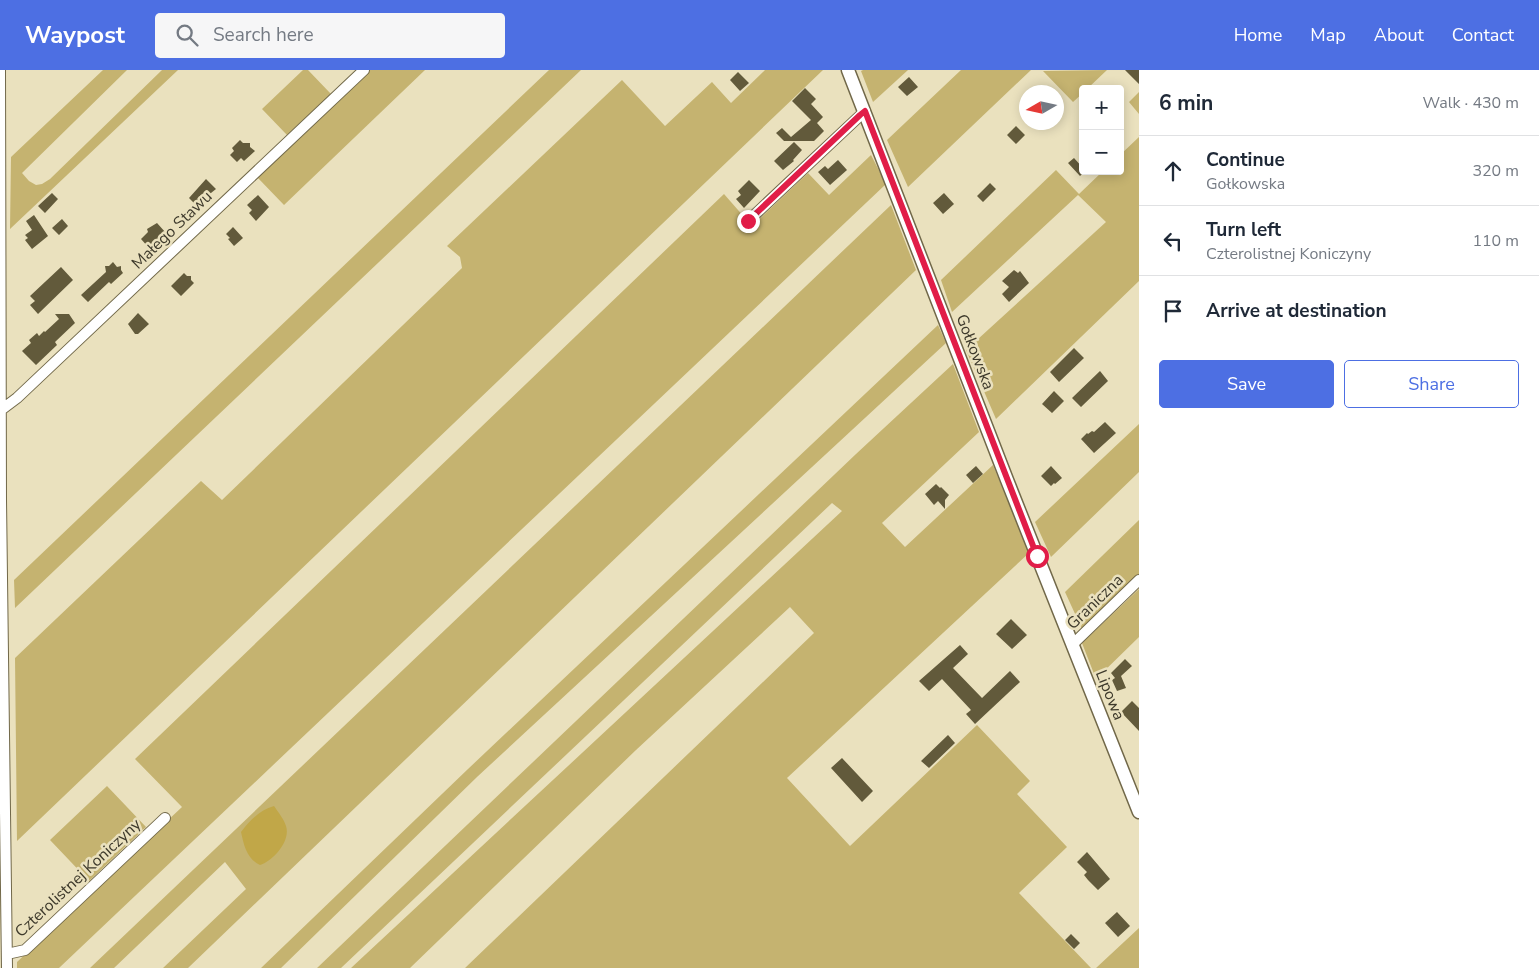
<!DOCTYPE html>
<html lang="en">
<head>
<meta charset="utf-8">
<style>
	body { margin:0; font-family:"Nunito Sans",sans-serif; background:#f6f6f7; color:#1f2937 }
	.controls { position:absolute; right:15px; top:15px; display:grid; overflow:hidden; border-radius:5px; box-shadow:0 2px 12px #0003 }
	.controls button { width:45px; height:45px; display:grid; place-items:center; padding:0; border:0; border-bottom:1px solid #e0e1e3; background:#fff; color:#1f2937; font:25px sans-serif }
	.compass { position:absolute; left:1019px; top:15px; width:45px; height:45px; border-radius:50%; background:#fff; box-shadow:0 2px 12px #0003; rotate:261deg }
	.stop { position:absolute; width:15px; height:15px; margin:-11px; border:4px solid #e11d48; border-radius:50%; background:#fff }
	.stop.end { background:#e11d48; border-color:#fff; box-shadow:0 1px 5px #0008 }
	.list { margin:0; padding:0; list-style:none }
	h2 { display:flex; justify-content:space-between; align-items:center; height:65px; margin:0; padding:0 20px; font-size:21px }
	h2 small { font-size:16px; font-weight:400; color:#747a83 }
	.list li { display:grid; grid-template-columns:32px 1fr auto; gap:15px; align-items:center; box-sizing:border-box; height:70px; padding:0 20px; border-top:1px solid #e0e1e3 }
	.list b { display:block; font-size:19px; white-space:nowrap }
	.list p { margin:0; font-size:16px; white-space:nowrap; color:#747a83 }
	.list em { font-size:16px; font-style:normal; color:#747a83 }
	.actions { display:flex; gap:10px; padding:15px 20px }
	.actions a { flex:1; padding:11px 0; border:1px solid #4d6fe3; border-radius:5px; text-align:center; font-size:18px; color:#4d6fe3 }
	.actions .main { background:#4d6fe3; color:#fff }
	.icon { flex:none; width:28px; height:28px; fill:none; stroke:currentColor; stroke-width:2; stroke-linecap:round; stroke-linejoin:round }
	.map { position:relative; flex:none; width:1139px; height:898px; overflow:hidden }
	header { display:flex; align-items:center; gap:30px; box-sizing:border-box; height:70px; padding:0 25px; background:#4d6fe3; color:#fff }
	header strong { font-size:24px }
	nav { display:flex; gap:28px; margin-inline-start:auto; font-size:18px }
	.search { width:350px; height:45px; background:#f6f6f7; display:flex; align-items:center; gap:12px; box-sizing:border-box; padding:0 18px; border-radius:5px; color:#747a83; font-size:19px }
	main { display:flex }
	aside { flex:1; background:#fff }
	.map>svg:first-child { display:block }
</style>
</head>
<body>
<header>
<strong>Waypost</strong>
<div class="search"><svg class="icon" aria-label="search" viewBox="0 0 24 24"><circle cx="10" cy="10" r="6"/><path d="M15 15l6 6"/></svg>Search here</div>
<nav><a>Home</a><a>Map</a><a>About</a><a>Contact</a></nav>
</header>
<main>
<div class="map">
<svg width="1139" height="898" viewBox="0 0 1139 898">
	<rect width="100%" height="100%" fill="#eae1be"/>
	<path fill="#c5b370" d="M103,0H127L22,103L29,111L36,115L42,114L50,109L162,0H178L10,159L11,87Z
		M303,0H308L331,24L287,65L262,39Z
		M369,0H425L284,135L257,107Z
		M549,0H581L15,538L14,510Z
		M765,0H823L17,771L15,588L201,411L222,430L462,198L460,187L447,176L622,10L665,56L712,12L731,33Z
		M863,0H908L873,32L861,1Z
		M961,0H1031L908,117L887,70Z
		M1107,0L1087,19H1083V23L1073,32L1043,1Z
		M1139,22V44L1129,32Z
		M1139,67V211L996,349L966,280L1106,152L1078,125L952,242L941,210L1056,100L1079,124L1103,101H1120V85Z
		M871,85L886,114L59,898H17V892L182,737L135,689L724,124L752,156L808,103L829,125Z
		M891,135L916,200L188,898H163L246,819L225,792L114,898H90Z
		M938,255L946,273L477,707L281,898H261L468,699Z
		M953,294L979,362L882,453L905,477L993,395L1029,483L787,708L850,776L977,655L1030,711L1017,724L1067,777L1019,823L1091,898H465L814,563L790,537L636,680L410,898H351L842,441L832,433L341,898H317L856,384Z
		M1139,354V402L1051,487L1035,452Z
		M1139,450V504L1082,559L1065,522Z
		M1139,519V567L1096,609L1082,573Z
		M107,716L146,757L89,811L50,770Z
		M1139,858V898H1096Z"/>
	<path fill="#c1a748" d="M274,736C278,742 284,749 286,756C291,771 273,791 260,795C247,789 244,776 241,762C250,750 260,740 274,736Z"/>
	<path fill="#625a3b" d="M1125,0H1139V14Z
		M738,2L749,13L740,21L730,10Z
		M909,7L918,17L907,26L898,17Z
		M805,18L816,29L811,34L823,47L817,53L824,61L814,71H784L776,63L782,58L791,67L811,50L792,31Z
		M1016,56L1025,65L1016,74L1007,65Z
		M240,70L243,73H250V77L255,81L244,91L241,88L237,92L230,85L234,81L232,78Z
		M794,72L802,80L793,90L794,91L783,100L774,91Z
		M1074,88L1083,98V101H1085L1080,106L1068,93Z
		M838,90L847,100L830,115L818,102L825,96L828,99Z
		M206,109L216,119L196,135L189,128Z
		M749,110L760,121L744,138L736,129L741,125L738,121Z
		M990,113L996,119L983,132L977,126Z
		M52,123L58,129L45,143L38,136Z
		M944,123L954,134L943,144L933,133Z
		M258,125L269,137L256,151L249,143L252,140L247,135Z
		M34,145L48,166L32,179L25,170L28,168L25,165L32,160L26,151Z
		M62,149L68,156L59,165L52,158Z
		M157,153L166,163L149,178L141,169L148,162L147,159Z
		M233,157L243,168L234,176L228,169L230,168L226,164Z
		M113,192L117,197L121,196V200L123,203L111,214L109,212L88,232L81,225L106,202L105,196H109Z
		M61,197L73,210L38,244L30,235L35,231L30,226Z
		M1014,200L1018,203L1020,201L1029,213L1009,232L1002,224L1009,217L1002,211Z
		M184,203L187,206H191V210L194,213L181,226L171,216Z
		M138,243L149,254L138,264H135L128,254Z
		M55,244H69L75,253L55,272L57,275L36,295L22,281L31,273L29,270L37,263L39,266L44,261L45,262L59,249Z
		M1074,278L1084,288L1059,312L1050,302Z
		M1100,301L1108,311L1081,337L1072,328Z
		M1054,321L1064,331L1052,343L1042,334Z
		M1105,352L1116,363L1094,383L1081,369L1087,363L1088,364L1092,361L1094,362Z
		M976,396L983,404L973,413L966,405Z
		M1051,396L1062,408L1055,414L1054,413L1051,416L1041,406Z
		M936,414L940,418L941,417L949,425L945,430V439L938,431L934,435L925,424Z
		M1011,549L1027,565L1012,579L996,564Z
		M960,575L968,584L953,598L982,628L1010,601L1020,612L975,654L966,644L971,640L942,609L929,621L919,611Z
		M1125,589L1132,596L1121,606L1126,618L1117,621L1112,610L1115,608L1111,603Z
		M1132,631L1139,638V661L1121,642Z
		M948,665L955,673L929,698L921,691Z
		M842,688L873,721L862,732L831,698Z
		M1087,782L1110,809L1098,820L1088,810L1084,805L1087,802L1077,792Z
		M1117,842L1130,856L1118,867L1105,853Z
		M1071,864L1080,873L1074,879L1065,870Z"/>
	<g fill="none" stroke-linecap="round" stroke-linejoin="round">
		<defs>
			<path id="minor" d="M0,0L1,430L7,898
				M748,151L865,41
				M1,340L17,328L364,0
				M1072,575L1139,510
				M7,884L25,880L165,748"/>
			<path id="tertiary" d="M848,0L1007,410L1139,742"/>
		</defs>
		<use href="#minor" stroke="#716849" stroke-width="12"/>
		<use href="#tertiary" stroke="#716849" stroke-width="15"/>
		<use href="#minor" stroke="#fff" stroke-width="10"/>
		<use href="#tertiary" stroke="#fff" stroke-width="12"/>
	</g>
	<g fill="none" stroke-linecap="round" stroke-linejoin="round">
		<path stroke="#e11d48" stroke-width="6" d="M748,151L860,45L865,41L1037,486"/>
	</g>
	<g text-anchor="middle" dominant-baseline="central" stroke-width="5" stroke-linejoin="round" paint-order="stroke">
		<g font-size="16" fill="#3d392b" stroke="#eae1be">
			<text transform="translate(172 160) rotate(-44)">Małego Stawu</text>
			<text transform="translate(975 282) rotate(69)">Gołkowska</text>
			<text transform="translate(1095 532) rotate(-44)">Graniczna</text>
			<text transform="translate(1110 625) rotate(68)">Lipowa</text>
			<text transform="translate(78 808) rotate(-43)">Czterolistnej Koniczyny</text>
		</g>
	</g>
</svg>
<div class="controls">
<button>+</button>
<button>−</button>
</div>
<svg class="compass" viewBox="-18 -18 36 36"><path d="M0-13l5 13h-10z" fill="#e53935"/><path d="M0 13l5-13h-10z" fill="#747a83"/></svg>
<div class="stop" style="left:1037px;top:486px"></div>
<div class="stop end" style="left:748px;top:151px"></div>
</div>
<aside>
<h2>6 min<small>Walk · 430 m</small></h2>
<ul class="list">
<li><svg class="icon" aria-label="ahead" viewBox="0 0 24 24"><path d="M12 20V5M6 11l6-6 6 6"/></svg><div><b>Continue</b><p>Gołkowska</p></div><em>320 m</em></li>
<li><svg class="icon" aria-label="left" viewBox="0 0 24 24"><path d="M17 20v-9H6M10 6l-5 5 5 5"/></svg><div><b>Turn left</b><p>Czterolistnej Koniczyny</p></div><em>110 m</em></li>
<li><svg class="icon" aria-label="arrive" viewBox="0 0 24 24"><path d="M6 21V4h12l-3 4 3 4H6"/></svg><div><b>Arrive at destination</b></div></li>
</ul>
<div class="actions"><a class="main">Save</a><a>Share</a></div>
</aside>
</main>
</body>
</html>
